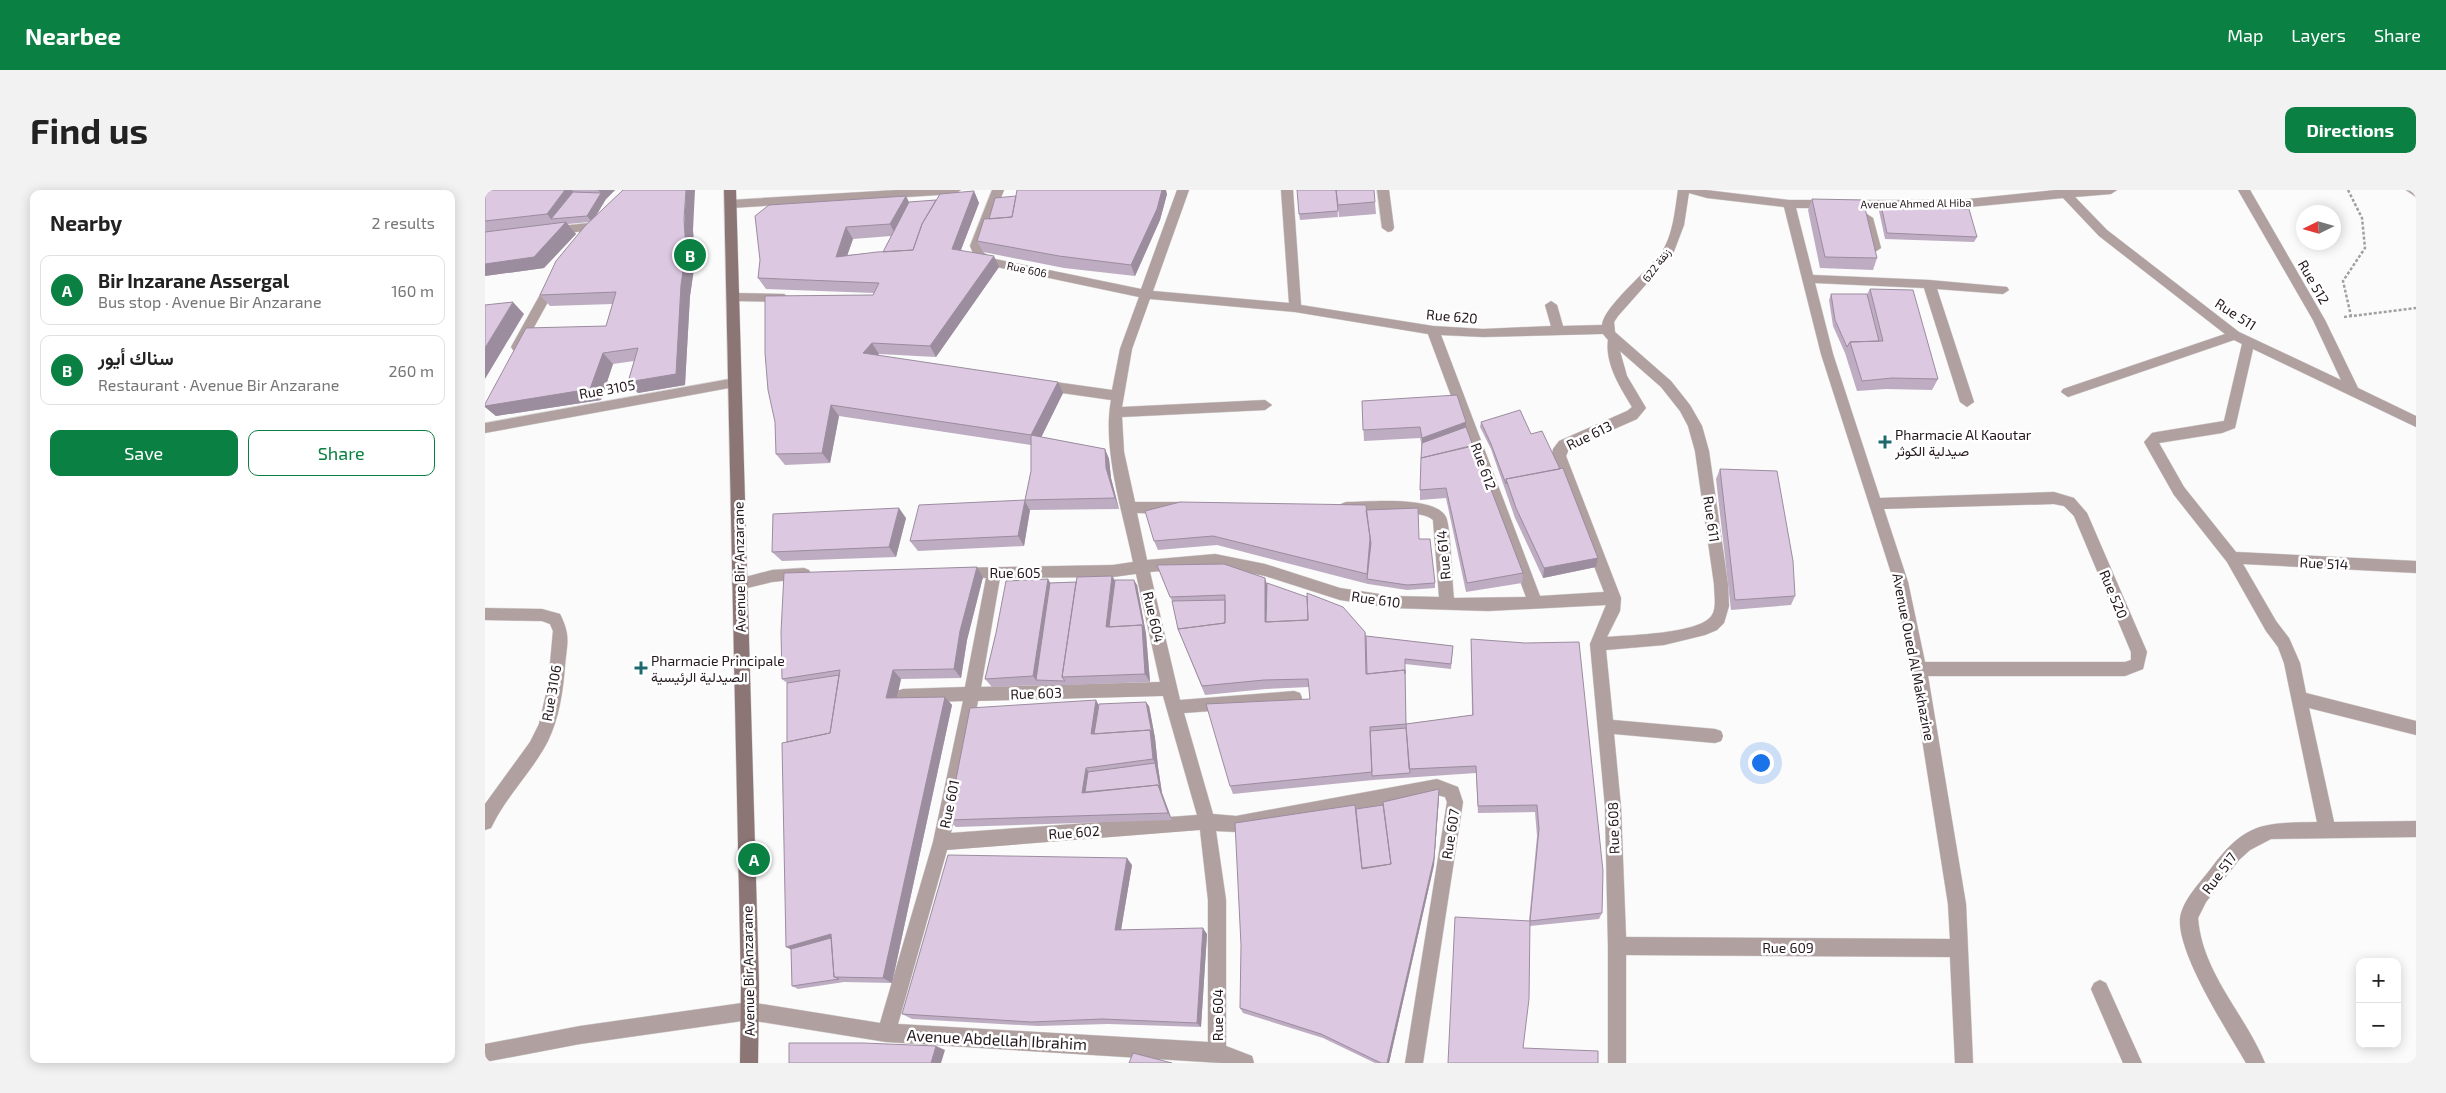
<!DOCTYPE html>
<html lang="en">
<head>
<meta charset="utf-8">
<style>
	body { margin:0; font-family:"Exo 2",Vazirmatn,sans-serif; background:#f2f2f2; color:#222 }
	.controls { position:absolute; right:15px; bottom:15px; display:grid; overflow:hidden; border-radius:10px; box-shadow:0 2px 12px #0003 }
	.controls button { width:45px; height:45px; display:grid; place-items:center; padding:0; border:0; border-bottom:1px solid #e0e0e0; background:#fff; color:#222; font:25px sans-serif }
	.compass { position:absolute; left:1811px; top:15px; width:45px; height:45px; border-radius:50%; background:#fff; box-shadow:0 2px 12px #0003; rotate:265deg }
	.you { position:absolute; left:1275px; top:572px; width:18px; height:18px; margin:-12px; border:4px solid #fff; border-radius:50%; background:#1a73e8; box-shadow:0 0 0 8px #1a73e833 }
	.badge { display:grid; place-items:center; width:32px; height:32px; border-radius:50%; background:#0b8043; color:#fff; font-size:16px; font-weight:700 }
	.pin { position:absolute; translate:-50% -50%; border:2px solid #fff; box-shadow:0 1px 5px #0006 }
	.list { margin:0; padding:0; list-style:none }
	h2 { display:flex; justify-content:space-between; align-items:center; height:65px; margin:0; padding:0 20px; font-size:21px }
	h2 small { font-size:16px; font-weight:400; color:#767676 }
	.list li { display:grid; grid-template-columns:32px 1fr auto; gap:15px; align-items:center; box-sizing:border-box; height:70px; margin:0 10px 10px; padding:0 10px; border:1px solid #e0e0e0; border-radius:10px }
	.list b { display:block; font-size:19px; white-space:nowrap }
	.list p { margin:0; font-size:16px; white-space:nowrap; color:#767676 }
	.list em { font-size:16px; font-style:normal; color:#767676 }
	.actions { display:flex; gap:10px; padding:15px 20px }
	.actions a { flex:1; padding:11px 0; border:1px solid #0b8043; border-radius:10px; text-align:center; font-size:18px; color:#0b8043 }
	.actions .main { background:#0b8043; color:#fff }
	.map { position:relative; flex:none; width:1931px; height:873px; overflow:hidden; border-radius:10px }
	header { display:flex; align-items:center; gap:30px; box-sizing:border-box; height:70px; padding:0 25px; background:#0b8043; color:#fff }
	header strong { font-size:24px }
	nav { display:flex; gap:28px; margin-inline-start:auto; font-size:18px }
	.intro { display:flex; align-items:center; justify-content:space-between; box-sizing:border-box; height:120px; padding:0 30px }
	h1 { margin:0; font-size:35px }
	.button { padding:12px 22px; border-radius:10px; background:#0b8043; color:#fff; font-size:18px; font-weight:700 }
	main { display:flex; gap:30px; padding:0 30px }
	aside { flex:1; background:#fff; border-radius:10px; box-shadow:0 2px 12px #0003 }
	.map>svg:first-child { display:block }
</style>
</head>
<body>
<header>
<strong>Nearbee</strong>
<nav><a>Map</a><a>Layers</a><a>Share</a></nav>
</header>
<div class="intro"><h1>Find us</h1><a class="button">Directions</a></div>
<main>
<aside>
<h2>Nearby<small>2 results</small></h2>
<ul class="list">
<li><span class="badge">A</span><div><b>Bir Inzarane Assergal</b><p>Bus stop · Avenue Bir Anzarane</p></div><em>160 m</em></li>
<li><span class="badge">B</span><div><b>سناك أيور</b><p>Restaurant · Avenue Bir Anzarane</p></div><em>260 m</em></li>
</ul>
<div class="actions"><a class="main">Save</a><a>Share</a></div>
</aside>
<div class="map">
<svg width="1931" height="873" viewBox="0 0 1931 873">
	<rect width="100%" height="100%" fill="#fbfbfb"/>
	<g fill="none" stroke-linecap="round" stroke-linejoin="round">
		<defs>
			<path id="street" d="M411,0H476L470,4L246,18L240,14L246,10Z
				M507,0H519L497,56L499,63L510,69L656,99L692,0H704L668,101L804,113L796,0H808L816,115L948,136L998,139L1066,136L1060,115L1066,111L1072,115L1078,136L1117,135C1119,116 1163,81 1176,63C1188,46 1190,20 1193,0H1221L1304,10H1474L1571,0H1632L1626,4L1590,7L1622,40L1754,142L1856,190L1828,130L1753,0H1765L1840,130L1873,198L1931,226V237L1768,159L1750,238L1737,243L1674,253L1699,297L1751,362L1931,371V383L1758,374L1791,431L1804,448L1815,473L1821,503L1931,531V545L1824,518L1849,632L1931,631V647L1786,649L1765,660L1754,670L1721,712L1713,728C1717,783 1760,824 1780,873H1761C1742,840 1693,765 1695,729C1697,710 1716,692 1727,677C1761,632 1779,633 1832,632L1799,473L1793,457L1781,441L1742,372L1689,305L1659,252L1667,243L1672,242L1739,231L1757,154L1749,150L1583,207L1576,202L1578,199L1740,144L1614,46L1578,8L1474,18H1311L1328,85L1444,90L1522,97L1524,100L1518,104L1452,99L1489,212L1482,217L1475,212L1439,98L1330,93L1348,164L1395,308L1569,302L1589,308L1602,323L1662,462L1658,479L1640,486H1443L1481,714L1488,873H1470L1465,767L1141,765V873H1123V756L1120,617L1105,454L1121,415L1003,421L907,418L855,410L780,386L730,376L665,382L695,510L809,501L815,503L817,508L815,513L809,515L699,523L728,624L751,626L952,589L973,597L978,612L938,873H920L962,612L960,607L952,605L751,642L731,641L741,710V856L767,866L769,873H736L401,852L264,830L95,854L0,872V854L95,836L264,812L395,833L448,652L478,511L418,513L412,511L410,506L412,501L418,499L480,497L501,388L469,386L467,382L469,378L628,375L648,372C638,323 617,260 626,210L556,200L550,195L556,190L627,200L635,159L654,107L507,76L490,68L485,56ZM1204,3L1222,8L1299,17L1336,164L1409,392L1426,479L1463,714L1465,749L1141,747L1136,617L1129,544L1230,553L1236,551L1238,546L1236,541L1230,539L1128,530L1121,460L1179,455L1220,445L1232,440L1239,433L1244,416L1243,394L1224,261L1217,236L1205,215L1186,191L1130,142L1129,132L1133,126L1188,64L1199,35ZM665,109L810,122L943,144L1041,407L969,408C967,392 966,338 961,327C950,305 883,312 861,312L856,314L854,318L856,322L861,324C880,324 936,318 948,330L954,407L907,406L855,398L780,374L730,364L662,370L652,323L696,324L701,322L703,318L701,314L696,312H650L639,262L637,227L780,220L787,215L780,210L637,217L647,159ZM1118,144L1123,150C1120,174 1135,197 1147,217L1142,221L1074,251L1068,259L1067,266L1119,402L1055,406L956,145L998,147ZM1135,161L1176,197L1195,221L1203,236L1210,261L1229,394C1229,403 1232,417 1227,425C1216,444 1143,445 1122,447L1135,421L1136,408L1081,266L1084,259L1152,229L1161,218L1142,186ZM1569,314L1579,316L1589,326L1646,462V470L1640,472H1440L1423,392L1399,319ZM651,384L675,492L496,497L515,388L628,387ZM678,506L712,625L466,643L493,511ZM715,640L723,710V852L413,834L462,660Z
				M892,0H904L909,38L907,41L903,42L897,38Z
				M1921,0H1931V7Z
				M1382,24L1388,28L1396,58L1390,62L1384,58L1376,28Z
				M113,32L119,36L117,39L66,45L60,41L66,37Z
				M68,88L74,92L38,157L32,162L28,160L26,157L62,92Z
				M248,103L299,104L305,108L299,112L248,111L242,107Z
				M250,188L256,193L255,196L0,243V233Z
				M319,378L324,380L326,384L324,388L287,392L254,400L249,398L247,394L249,390L287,380Z
				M0,418L57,419L75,424C86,446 82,453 80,476C78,502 74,528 63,551C47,582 21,606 6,638L0,640V614L45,552L54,534L63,495L68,441L65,434L57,431L0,430Z
				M1615,790L1621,793L1657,873H1638L1606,799L1609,793Z"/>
			<path id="secondary" d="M239,0H251L274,795L273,873H255L256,795Z"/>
		</defs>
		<use href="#street" stroke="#d9d7d8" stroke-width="1"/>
		<use href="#secondary" stroke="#d9d7d8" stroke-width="1"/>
		<path stroke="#a39fa1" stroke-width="2.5" stroke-dasharray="3 2" stroke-linecap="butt" d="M1863,0L1877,28L1880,58L1858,91L1866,126
			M1859,127L1931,118"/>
		<use href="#street" fill="#b1a0a0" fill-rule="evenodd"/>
		<use href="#secondary" fill="#8c7575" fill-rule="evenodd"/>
	</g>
	<path fill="#beacc2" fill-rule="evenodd" d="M0,0H130L121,9L111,26L208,40L210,72L205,106L200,195L153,203L143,192L149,171L128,174L116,210L11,226L0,217V214L121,136L128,114L65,116L55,105L104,32L83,34L91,44L59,78L0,86Z
		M851,0L853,27L815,30L814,24Z
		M851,0L890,12L891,24L854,27Z
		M489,1L494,13L476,60L514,77L451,167L394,164L392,165L578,203L556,247L620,259L624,269L626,288L634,319L545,320L540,310L546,281V255L354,226L345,273L300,275L291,264L389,103L281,99L273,88L275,70L424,12L451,10ZM406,46L398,62L362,65L368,49Z
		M682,4L675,30L650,86L579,78L498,62L492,51Z
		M1327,9L1392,68L1388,80L1335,78L1323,20Z
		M1396,15L1492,47L1489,52L1400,49L1394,21Z
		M1385,99L1453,189L1447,200L1401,199L1372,201L1360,163L1348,136L1344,110L1346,104H1382Z
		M877,211L981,237L988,256L1038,383L1037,393L981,402L961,308L935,310V300L937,257L935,248L879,251Z
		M996,232L1046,244L1113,368L1111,377L1058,388L1030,328L1006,259L995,237Z
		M1235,279L1310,406L1306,415L1246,420L1231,289Z
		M545,320L539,356L433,361L425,351Z
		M881,320L934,349L950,393V398L922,400L883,394L732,355L673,360L669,351Z
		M421,328L411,367L297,371L287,362Z
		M672,375L782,393L880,442L881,446L968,456L966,479L920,474L921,534L987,525L986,449L1117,723L1114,729L1045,736L963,873L1044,731L1052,646L1050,622L993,623L991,583L888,590L748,604L745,596L825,509L824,497L781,499L720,505L693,439L687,411Z
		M492,377L498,387L482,450L476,488L416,489L412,508L460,507L467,515L407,793L359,792L313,799L307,796L302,493L297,489Z
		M627,386L630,390L652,395L661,444L665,492L583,495H554L507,497L500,489L511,443L563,389L565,393L591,392Z
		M614,515L664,516L670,548L673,577L677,603L687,630L471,637L463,630Z
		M954,607L949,675L904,873H890L838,848L758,823L755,818L871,619Z
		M647,675L636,740L722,744L716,837L623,834L553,836L427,829L417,824Z"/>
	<path fill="#9b8c9e" d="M80,0H87L93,8L66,29L62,24Z
		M113,0H130L121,9L107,32L102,26L116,3Z
		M201,0H210L208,40L210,72L205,106L200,195L153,203L143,192L196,95Z
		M677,0H681L682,4L675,30L650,86L646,75Z
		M489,1L494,13L472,70L467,59Z
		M421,6L427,18L411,46L405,34Z
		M81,32L91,44L59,78L0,86V74Z
		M361,37L368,49L358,78L351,67Z
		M509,66L514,77L451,167L445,156Z
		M28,112L39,124L0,189V158Z
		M387,153L394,164L385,174L378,163Z
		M118,163L128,174L116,210L11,226L0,217V216Z
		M573,192L578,203L552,256L546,245Z
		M346,215L354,226L345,273L337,263Z
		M981,232V243L937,258V248Z
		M620,259L624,269L626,288L634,319L630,308L621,278Z
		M540,310L545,320L539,356L533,346Z
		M414,318L421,328L411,367L404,357Z
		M885,348L886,358L882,389V384Z
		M1113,368L1111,377L1058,388L1059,378Z
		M492,377L498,387L482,450L476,488L469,479L475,441Z
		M627,386L632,395L627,441L621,437Z
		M780,388L783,398V437L780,432Z
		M563,389L568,398L551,490L548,486Z
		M649,390L652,395L661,444L665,492L660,484Z
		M408,480L416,489L410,516L401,508Z
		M460,507L467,515L407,793L398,788Z
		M611,510L616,519L612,548L606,544Z
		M661,512L664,516L670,548L667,544Z
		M665,540L670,548L673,577L677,603L675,599L670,573L668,569Z
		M601,578L606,586L603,606L597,603Z
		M673,595L677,603L687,630L683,623Z
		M954,599V607L949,675L904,873H902Z
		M642,668L647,675L635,746L630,740Z
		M718,738L722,744L716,837L712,833Z
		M346,744L359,787L301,757Z
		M451,856L460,860L456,873H446Z"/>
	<path fill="#ddc8e2" stroke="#9b8c9e" d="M0,0H80L62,24L0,31Z
		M138,0H201L199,29L201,60L196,95L191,184L143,192L153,158L118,163L105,199L0,216V214L41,138L121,136L131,102L55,105L71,71L100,36Z
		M532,0H677L672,19L646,75L574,66L492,51L499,29L527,27Z
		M812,0H851L853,21L814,24Z
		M851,0H889L890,12L853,15Z
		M489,1L467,59L509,66L445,156L387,153L378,163L573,192L546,245L346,215L337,263L291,264L290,232L283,200L280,163V106L388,105L394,93L273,88L275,70L270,26L284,15L421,6L405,34L361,37L351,67L392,62L428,60L437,34L455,4Z
		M88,2L116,3L102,26L66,29Z
		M531,6L527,27L504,29L510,8Z
		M1327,9L1378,10L1392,68L1340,67Z
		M451,10L437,34L428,60L398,62L424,12Z
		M1396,15L1484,19L1492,47L1402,43Z
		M81,32L49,67L0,74V42Z
		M1385,99L1428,100L1453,189L1407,188L1377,191L1365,152L1398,151Z
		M1346,104H1382L1394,151L1365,152L1362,157L1350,130Z
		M28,112L0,158V115Z
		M972,205L981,232L937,248L935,237L878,240L877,211Z
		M1035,220L1046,244L1057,241L1075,279L1021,289V294L1006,254L996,232Z
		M981,237L988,256L936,268L937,253Z
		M546,245L620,259L621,278L630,308L540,310L546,281Z
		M989,255L1038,383L982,393L961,298L935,300L936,268Z
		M1078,278L1113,368L1059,378L1031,318L1021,289Z
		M1235,279L1292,281L1308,371L1310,406L1250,410Z
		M540,310L533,346L425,351L434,315Z
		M695,312L881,315L885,348L882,384L728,346L669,351L660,321Z
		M414,318L404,357L287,362L288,324Z
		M933,318L934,349H945L950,393L922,395L882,389L886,353L881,320Z
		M739,374L780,388V432L823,430L822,403L858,417L880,442L881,484L920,480L921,534L885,537L887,582L745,596L721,514L825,509L823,489L779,490L717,496L693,439L740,433V405L685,407L672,375Z
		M492,377L475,441L469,479L408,480L401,508L460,507L398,788L349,787L346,744L301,757L297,553L345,543L355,480L297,489L296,442L299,383Z
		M627,386L621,437L657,435L660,484L577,487L592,387Z
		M563,389L548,486L500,489L511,443L521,391Z
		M630,390H649L659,439L657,435L624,437Z
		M591,392L577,487L580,491L551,490L565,393Z
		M782,393L822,407L823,430L781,432Z
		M740,410V433L693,439L687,411Z
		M881,446L968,456L966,474L920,469V484V480L882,484Z
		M986,449L1040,453L1094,452L1118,681L1117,723L1045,731L1054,639L1052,615L993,616L991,576L924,579L921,534L988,525Z
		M354,485L345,543L302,552V493Z
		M611,510L606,544L665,540L668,569L601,578L597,603L673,595L683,623L463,630L485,518Z
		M661,512L667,544L665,540L609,544L614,514Z
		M921,538L925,583L887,586L885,541Z
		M670,573L675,599L673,595L600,602L603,582Z
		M954,599L949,668L902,873H896L836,844L755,818L756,755L750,633L870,615L877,679L906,674L898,612Z
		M898,615L906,674L877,678L871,619Z
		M463,665L642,668L630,740L718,738L712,833L617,829L546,832L417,824Z
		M970,727L1045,731L1044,809L1038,858L1113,861V873H963Z
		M346,748L349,787L354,789L307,796L306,759Z
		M304,853H378L451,856L446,873H304Z
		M648,863L687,873H644Z"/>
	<g fill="#1c696e" stroke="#fff" stroke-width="2">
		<path d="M1397.5 244.5h5v5h5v5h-5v5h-5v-5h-5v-5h5z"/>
		<path d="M153.5 470.5h5v5h5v5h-5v5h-5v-5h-5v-5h5z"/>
	</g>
	<g text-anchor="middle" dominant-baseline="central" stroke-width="5" stroke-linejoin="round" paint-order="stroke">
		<g font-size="11" fill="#24181e" stroke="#fff">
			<text transform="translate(1431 13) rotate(-1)">Avenue Ahmed Al Hiba</text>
			<text transform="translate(1171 75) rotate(-53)">زنقة 622</text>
			<text transform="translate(542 79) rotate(12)">Rue 606</text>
		</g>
		<g font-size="14" fill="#24181e" stroke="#fff">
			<text transform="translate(1829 92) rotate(60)">Rue 512</text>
			<text transform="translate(1751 124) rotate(33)">Rue 511</text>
			<text transform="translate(967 126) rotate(5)">Rue 620</text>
			<text transform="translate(122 199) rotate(-10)">Rue 3105</text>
			<text transform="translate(1104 245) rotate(-26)">Rue 613</text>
			<text transform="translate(999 276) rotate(70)">Rue 612</text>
			<text transform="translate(1227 329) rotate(82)">Rue 611</text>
			<text transform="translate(958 365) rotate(-95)">Rue 614</text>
			<text transform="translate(1839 373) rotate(3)">Rue 514</text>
			<text transform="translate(254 377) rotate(-91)">Avenue Bir Anzarane</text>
			<text x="530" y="382">Rue 605</text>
			<text transform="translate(1629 404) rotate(67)">Rue 520</text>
			<text transform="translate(891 409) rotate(8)">Rue 610</text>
			<text transform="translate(669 427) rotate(77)">Rue 604</text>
			<text transform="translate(1429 467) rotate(79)">Avenue Oued Al Makhazine</text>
			<text transform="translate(66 503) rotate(-80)">Rue 3106</text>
			<text transform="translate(551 503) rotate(-2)">Rue 603</text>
			<text transform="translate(464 614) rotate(-78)">Rue 601</text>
			<text transform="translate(1128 638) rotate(-92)">Rue 608</text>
			<text transform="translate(589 642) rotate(-4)">Rue 602</text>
			<text transform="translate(965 644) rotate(-81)">Rue 607</text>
			<text transform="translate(1734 683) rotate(-53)">Rue 517</text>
			<text x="1303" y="757">Rue 609</text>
			<text transform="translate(263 781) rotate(-91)">Avenue Bir Anzarane</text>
			<text transform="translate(732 825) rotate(-90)">Rue 604</text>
		</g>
		<g font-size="14" fill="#24181e" stroke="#fff" text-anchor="start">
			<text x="1410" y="244">Pharmacie Al Kaoutar<tspan x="1410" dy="16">صيدلية الكوثر</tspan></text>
			<text x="166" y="470">Pharmacie Principale<tspan x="166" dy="16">الصيدلية الرئيسية</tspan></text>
		</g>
		<g font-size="16" fill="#24181e" stroke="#fff">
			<text transform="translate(512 849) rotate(3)">Avenue Abdellah Ibrahim</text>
		</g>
	</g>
</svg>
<div class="controls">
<button>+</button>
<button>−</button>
</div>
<svg class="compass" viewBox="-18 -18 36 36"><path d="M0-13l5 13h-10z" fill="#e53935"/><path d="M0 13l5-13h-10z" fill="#767676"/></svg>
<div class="you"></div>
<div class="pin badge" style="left:269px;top:669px">A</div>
<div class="pin badge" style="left:205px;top:65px">B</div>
</div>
</main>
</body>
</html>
